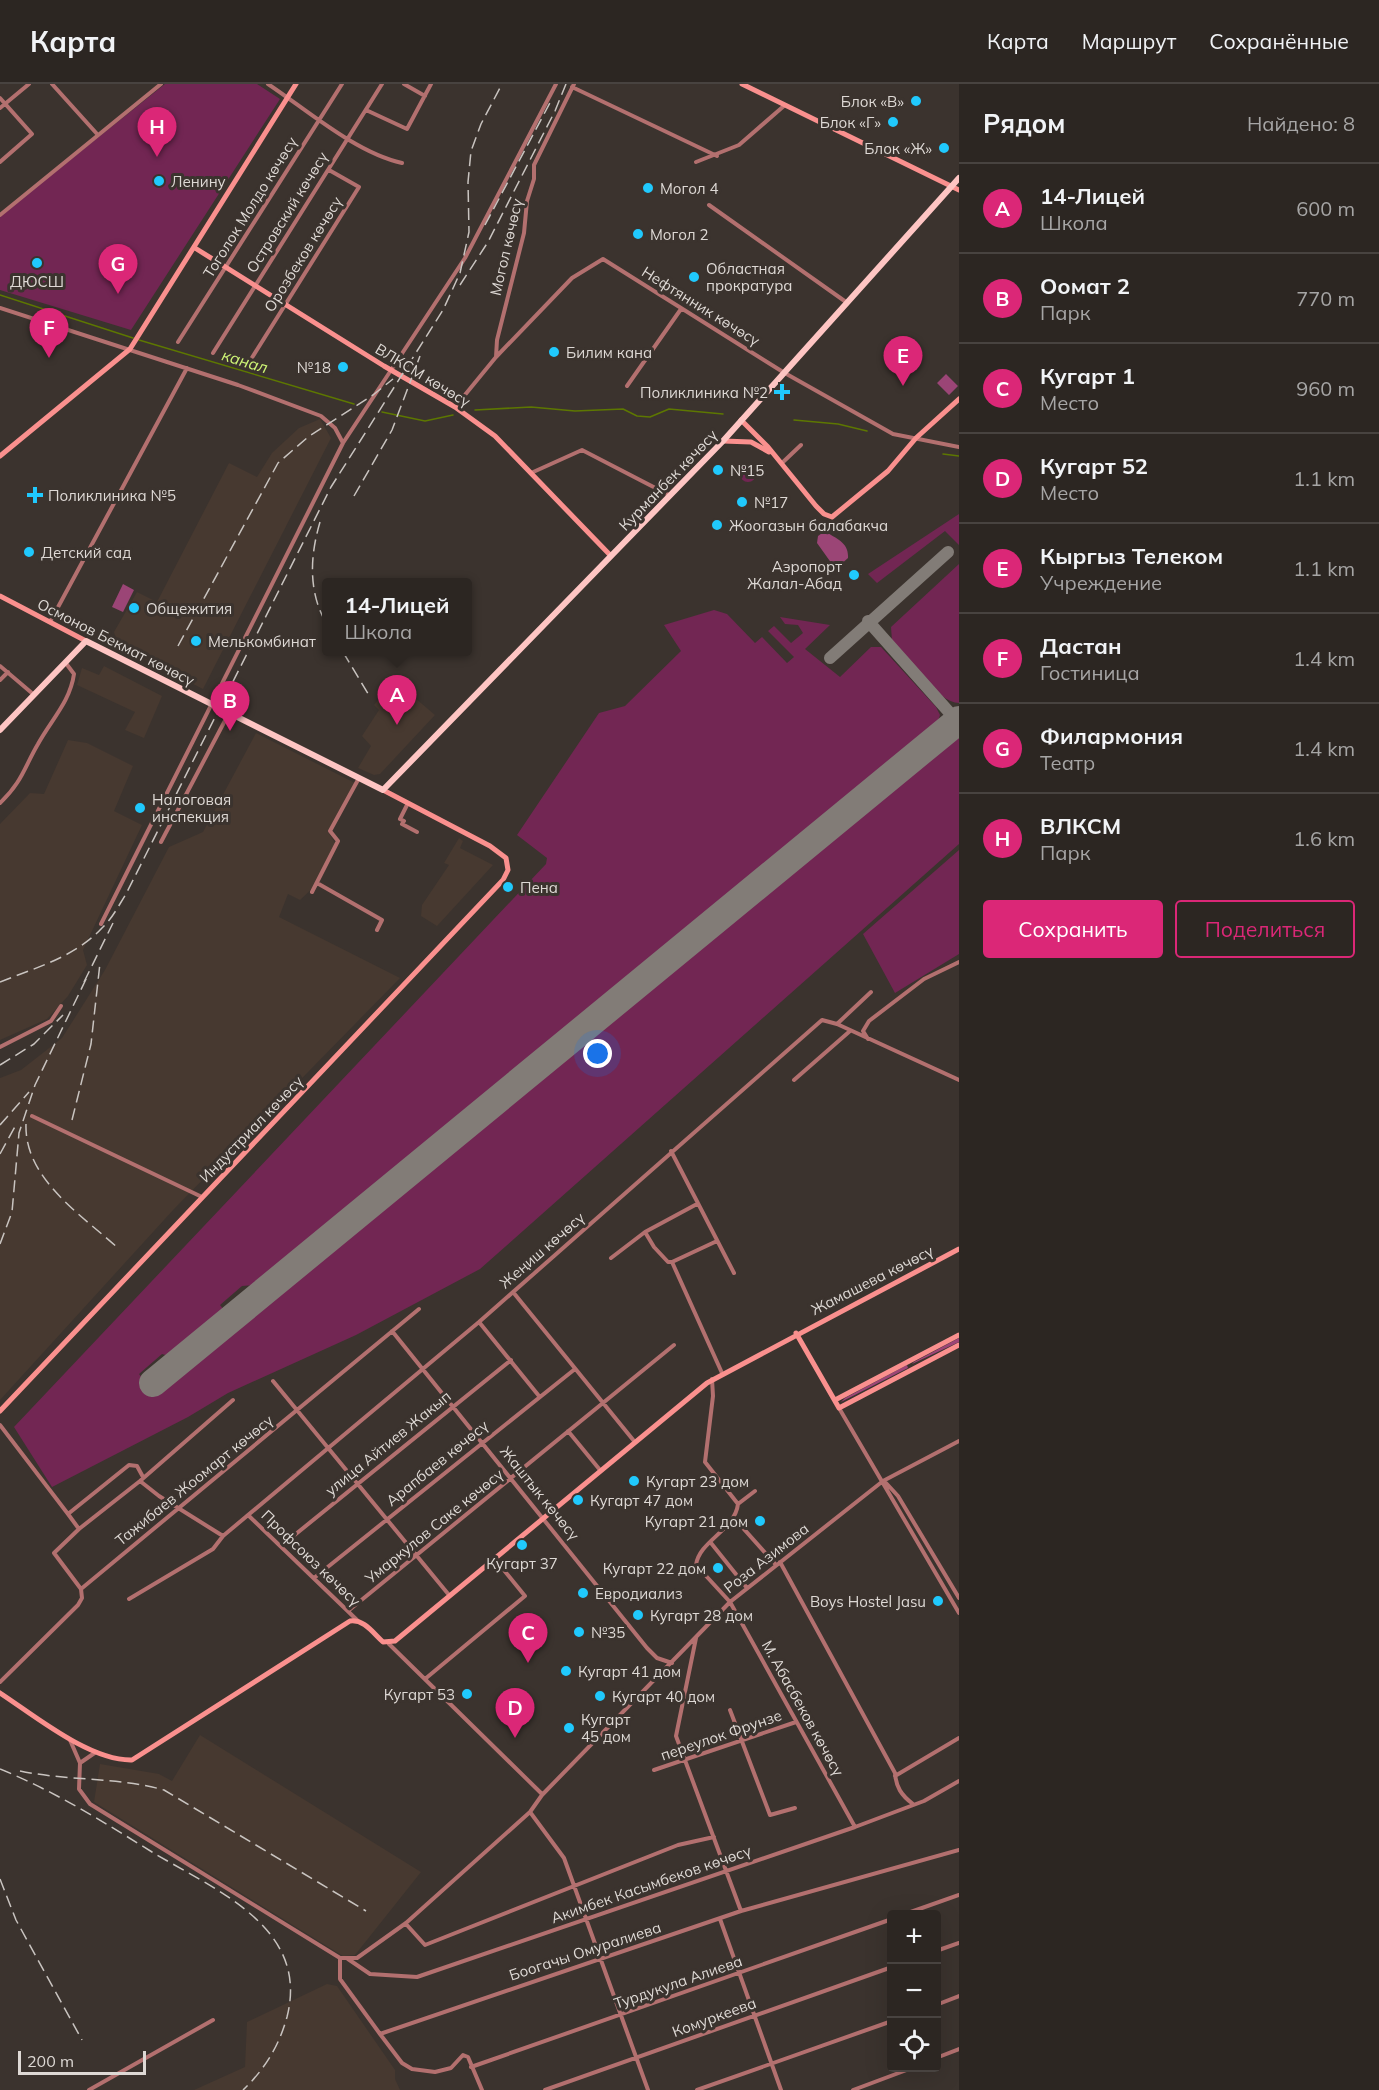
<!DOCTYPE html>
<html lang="ru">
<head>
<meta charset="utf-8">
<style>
	body { margin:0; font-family:Mulish,sans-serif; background:#38322f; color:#f1f3f6 }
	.controls { position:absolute; right:18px; bottom:18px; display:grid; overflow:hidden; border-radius:6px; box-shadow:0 6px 24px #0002 }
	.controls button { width:54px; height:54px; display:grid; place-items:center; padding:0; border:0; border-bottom:2px solid #484340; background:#2c2622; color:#f1f3f6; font:30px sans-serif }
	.scale { position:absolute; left:18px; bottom:15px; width:128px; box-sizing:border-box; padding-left:6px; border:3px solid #ded9d5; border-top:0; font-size:16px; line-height:21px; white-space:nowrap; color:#ded9d5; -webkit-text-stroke:4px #3b332e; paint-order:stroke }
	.you { position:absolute; left:598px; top:970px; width:21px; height:21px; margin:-15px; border:4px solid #fff; border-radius:50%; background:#1a73e8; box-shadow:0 0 0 9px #1a73e833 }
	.badge { display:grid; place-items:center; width:39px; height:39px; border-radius:50%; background:#db2777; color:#fff; font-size:20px; font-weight:700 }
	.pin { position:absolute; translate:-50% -50px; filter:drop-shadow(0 2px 3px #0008) }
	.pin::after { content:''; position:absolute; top:32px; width:21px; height:18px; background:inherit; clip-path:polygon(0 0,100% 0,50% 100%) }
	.popup { position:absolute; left:322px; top:494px; width:150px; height:78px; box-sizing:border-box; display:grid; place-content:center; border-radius:6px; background:#2c2622; filter:drop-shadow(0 2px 4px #0005); font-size:20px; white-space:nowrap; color:#a6a5a5 }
	.popup b { font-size:22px; color:#f1f3f6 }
	.popup::after { content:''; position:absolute; left:50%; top:100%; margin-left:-12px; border:12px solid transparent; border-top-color:#2c2622 }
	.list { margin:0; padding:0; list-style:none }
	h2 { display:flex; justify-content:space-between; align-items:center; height:78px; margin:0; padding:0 24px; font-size:26px }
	h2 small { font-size:20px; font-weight:400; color:#a6a5a5 }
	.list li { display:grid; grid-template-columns:39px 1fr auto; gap:18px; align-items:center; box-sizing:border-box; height:90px; padding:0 24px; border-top:2px solid #484340 }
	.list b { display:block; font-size:22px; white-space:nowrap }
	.list p { margin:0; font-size:20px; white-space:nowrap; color:#a6a5a5 }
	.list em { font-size:20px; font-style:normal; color:#a6a5a5 }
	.actions { display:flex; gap:12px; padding:18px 24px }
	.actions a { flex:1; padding:14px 0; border:2px solid #db2777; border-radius:6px; text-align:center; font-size:21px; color:#db2777 }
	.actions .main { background:#db2777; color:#fff }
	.icon { flex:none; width:33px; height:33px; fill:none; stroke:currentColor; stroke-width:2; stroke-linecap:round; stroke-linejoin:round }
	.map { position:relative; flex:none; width:959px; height:2006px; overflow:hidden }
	header { display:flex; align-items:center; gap:36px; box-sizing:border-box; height:84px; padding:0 30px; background:#2c2622; border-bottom:2px solid #484340 }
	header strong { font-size:28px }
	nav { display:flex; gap:33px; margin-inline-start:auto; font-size:21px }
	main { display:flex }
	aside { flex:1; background:#2c2622 }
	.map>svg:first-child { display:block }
</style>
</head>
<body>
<header>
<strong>Карта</strong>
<nav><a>Карта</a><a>Маршрут</a><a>Сохранённые</a></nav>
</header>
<main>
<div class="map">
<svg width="959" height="2006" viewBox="0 0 959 2006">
	<rect width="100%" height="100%" fill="#3b332e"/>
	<path fill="#473930" d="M320,335L331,354L203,605L118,562L114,548L137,508L157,518L229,379L257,393L272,369L299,344Z
		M104,582L162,612L144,654L125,646L135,628L77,601L82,584L99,591Z
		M389,602L396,608L401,602L435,631L380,690L374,691L358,684L371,662L362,652L379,626L374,621Z
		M256,649L355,699L328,748L337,762L318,799L300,816L288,810L279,833L400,894L174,1125L0,1316V994L21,986L62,954L105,886L169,763L203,748Z
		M68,656L87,659L133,682L114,727L142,741L83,866L87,881L68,912L47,935L0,956V740L30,709L44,710Z
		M459,754L463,757L460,764L493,781L437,842L421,832L422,821L449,781L444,779Z
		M200,1651L421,1788L355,1871L343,1872L94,1718L100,1680L159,1690L172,1697Z
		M327,1900L337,1902L395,1986V1995L400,2006H194L245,1983L247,1938Z"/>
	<path fill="#722653" d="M165,0H257L280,15L131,246L0,206V132Z
		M740 390a8 8 0 1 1 16 0a8 8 0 1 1-16 0Z
		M959,430V461L945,447L877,499L868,490Z
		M959,480V619C938,619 906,573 892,557L891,543Z
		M714,526L727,530L755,559L762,553L787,579L794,573L768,547L774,542L791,559L803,549L798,541L785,540L780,533L830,541L805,565L840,593L871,563H881L936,623L940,631L938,637L255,1201L242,1202L220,1221L224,1226L169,1272L162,1270L139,1290L155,1310L959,651V760L480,1185L356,1251L228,1309L188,1333L52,1403L14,1343L546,780L547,774L517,751L599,629L625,622L681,567L664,541Z
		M959,766V870L895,909L863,850Z"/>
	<path fill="#9b4576" d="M946,290L958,302L949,311L937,299Z
		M825,447C836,455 849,458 848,474L839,482L832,480L817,459L818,452Z
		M123,500L134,506L123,528L112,523Z
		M959,1254V1258L912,1280L914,1278Z
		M907,1281L908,1284L841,1318L845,1314Z"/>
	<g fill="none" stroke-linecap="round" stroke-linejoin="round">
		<path stroke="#5d7701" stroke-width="1.5" d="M0,211L133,254
			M139,256L354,320
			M475,326L531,323L575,327L623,325L637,332L650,333L669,325L723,330
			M382,328L425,337L453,331
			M794,336L838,340L867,347
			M943,370L959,372"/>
		<path stroke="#827c77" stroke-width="12" d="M868,537L957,637
			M830,574L948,468"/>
		<path stroke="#827c77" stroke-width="28" d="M153,1299L959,636"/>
		<path stroke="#b3706f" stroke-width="4" d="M52,0L98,51
			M268,0C307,26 356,69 402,79
			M404,0L425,12
			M572,3L717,72
			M0,14L32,50L0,78
			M0,24L29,0
			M366,26L407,45L431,0
			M696,78L739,61L785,21
			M709,121L846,218
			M0,131L161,0
			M0,224L238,301L321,332L335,344L343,359L101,840
			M178,258L342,0
			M213,269L382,0
			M496,273L572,194L603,175L783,288L893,350L959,363
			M248,280L359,103L329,86
			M627,302L681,225
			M455,323L496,273L497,256L524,149L527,117L534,95V81L574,0
			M343,359L465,174L556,0
			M782,379L801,361
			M531,389L582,366L669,411
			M50,538L187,284
			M0,582L33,610
			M0,596L8,588
			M0,719C22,698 24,684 38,660C51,636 70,618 74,590L65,578
			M408,719L400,735L404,737L402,740L417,748
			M161,758L229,629
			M317,799L382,836L377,846
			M312,808L338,757L330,747L359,694
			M837,940L871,908
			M868,955L863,947L869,937L924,895L959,878
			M0,963L51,937L61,922
			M794,996L850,947
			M32,1032L202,1113
			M671,1067L734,1189
			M645,1148L697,1120
			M611,1174L645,1148L654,1163L668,1178H672L722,1289
			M672,1178L717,1157
			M513,1208L634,1357
			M479,1238L539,1312
			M392,1247L647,1564L657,1574L672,1579
			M712,1295L713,1312L705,1378L738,1420C735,1446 699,1457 696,1481L730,1518L855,1743
			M273,1297L449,1511
			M839,1324L959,1529
			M0,1341L68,1430L129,1381L137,1382L143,1393
			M568,1347L600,1386
			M959,1357L883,1397L730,1518L542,1711L530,1728L406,1839L357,1874H340V1895L380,1950L741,1827L959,1766
			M140,1397L159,1412L223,1452
			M886,1399L898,1412L959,1514
			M738,1420L755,1407
			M68,1430L79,1445L140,1397L233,1316
			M248,1431L357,1536
			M734,1434L776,1481
			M79,1445L54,1469L81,1505
			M711,1459L747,1504
			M281,1462L511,1276
			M780,1478L895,1689C896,1703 901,1711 913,1720
			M314,1494L575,1285
			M129,1515L213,1465L223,1452L479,1238L822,936L837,940L959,996
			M348,1527L674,1261
			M696,1554L676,1652L741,1827
			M389,1560L542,1710
			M425,1595L525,1512L494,1474
			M0,1598L78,1521L82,1514L81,1505L419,1225
			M730,1626L770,1731L795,1724
			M70,1656L80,1679L96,1668
			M80,1679L79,1705L90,1720L340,1874
			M654,1686L796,1638
			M895,1692L959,1654
			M530,1728L564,1774L648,2006
			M905,1830L959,1811
			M720,1835L781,2006
			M406,1840L425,1861L678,1761L714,1753
			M936,1867L959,1859
			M348,1875L370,1890L417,1893L855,1743L924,1717L959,1697
			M936,1921L959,1912
			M380,1950L402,1979L412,1985L435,1988L451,1984L463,1971L468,1973L482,2006
			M936,1974L959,1965
			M471,1983L892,1835
			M89,2006L213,1936
			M545,2006L892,1883
			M697,2006L892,1937
			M853,2006L912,1984"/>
		<path stroke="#fa908e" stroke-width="5" d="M742,0L959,106
			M195,164L384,282L455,323L495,352L611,472
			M741,336L768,363L816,422L824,430L832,433L888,387L916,354L959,315
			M723,357L751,358L769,368
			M0,372L130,265L296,0
			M0,512L86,557
			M796,1249L839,1324L959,1261
			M835,1316L959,1251
			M0,1327L503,796L508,786L506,774L490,762L383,706
			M0,1609C35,1632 90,1677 132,1676L350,1537C364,1535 373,1549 383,1558L395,1557L707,1299L959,1165"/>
		<path stroke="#fec5c3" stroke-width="6" d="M0,646L86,557L383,706L723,357L959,94"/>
		<path stroke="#c9c4c0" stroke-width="1.5" stroke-dasharray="12 6" stroke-linecap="butt" d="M485,141L552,15
			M460,201L488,158L555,27L566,0
			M354,412L392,346L420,272
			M320,438C310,472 308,507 326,539
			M178,562L278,379L308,353L373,311L393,295
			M343,568L370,613
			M0,898C35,884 75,873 102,844C112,835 119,821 126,810L331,403L443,226L460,189L469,148L468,98L471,67L481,40L502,0
			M84,898L113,839
			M0,981L34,960L63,931
			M72,1036L91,960L100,879
			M26,1040C24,1095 83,1132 119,1165
			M0,1041L29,1008
			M0,1070L17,1039
			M0,1160L12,1128L19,1049L35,1001L88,891
			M0,1685C54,1707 102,1737 152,1768C215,1806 310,1843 287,1933C279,1962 265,1985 243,2006
			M20,1687C68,1697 118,1693 164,1706L366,1827
			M0,1795L16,1836L82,1956"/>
	</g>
	<g fill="#20c9fd" stroke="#3b332e" stroke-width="2">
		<circle cx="916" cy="17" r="6"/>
		<circle cx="893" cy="38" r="6"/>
		<circle cx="944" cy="64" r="6"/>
		<circle cx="159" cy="97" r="6"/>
		<circle cx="648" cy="104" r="6"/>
		<circle cx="638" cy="150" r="6"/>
		<circle cx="37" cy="179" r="6"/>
		<circle cx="694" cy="193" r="6"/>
		<circle cx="554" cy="268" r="6"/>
		<circle cx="343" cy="283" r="6"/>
		<path d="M779 299h6v6h6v6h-6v6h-6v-6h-6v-6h6z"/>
		<circle cx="718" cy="386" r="6"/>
		<path d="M32 402h6v6h6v6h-6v6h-6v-6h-6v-6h6z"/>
		<circle cx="742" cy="418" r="6"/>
		<circle cx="717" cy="441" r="6"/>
		<circle cx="29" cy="468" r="6"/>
		<circle cx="854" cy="491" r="6"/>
		<circle cx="134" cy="524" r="6"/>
		<circle cx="196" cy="557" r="6"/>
		<circle cx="140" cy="724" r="6"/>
		<circle cx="508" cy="803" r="6"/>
		<circle cx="634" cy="1397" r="6"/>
		<circle cx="578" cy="1416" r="6"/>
		<circle cx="760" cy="1437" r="6"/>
		<circle cx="522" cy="1461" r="6"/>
		<circle cx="718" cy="1484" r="6"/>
		<circle cx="583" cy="1509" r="6"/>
		<circle cx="938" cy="1517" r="6"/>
		<circle cx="638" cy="1531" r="6"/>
		<circle cx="579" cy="1548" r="6"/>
		<circle cx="566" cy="1587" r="6"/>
		<circle cx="467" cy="1610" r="6"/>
		<circle cx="600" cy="1612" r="6"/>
		<circle cx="569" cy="1644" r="6"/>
	</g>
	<g text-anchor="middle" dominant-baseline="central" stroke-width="6" stroke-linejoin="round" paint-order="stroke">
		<g font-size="15" fill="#ded9d5" stroke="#3b332e" text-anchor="start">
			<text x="904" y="17" text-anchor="end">Блок «В»</text>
			<text x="881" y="38" text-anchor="end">Блок «Г»</text>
			<text x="932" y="64" text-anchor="end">Блок «Ж»</text>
			<text x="171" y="97">Ленину</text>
			<text x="660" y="104">Могол 4</text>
			<text x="650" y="150">Могол 2</text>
			<text x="706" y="184">Областная<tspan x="706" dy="17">прократура</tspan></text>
			<text x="37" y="197" text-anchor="middle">ДЮСШ</text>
			<text x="566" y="268">Билим кана</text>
			<text x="331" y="283" text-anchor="end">№18</text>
			<text x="768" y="308" text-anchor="end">Поликлиника №2</text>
			<text x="730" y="386">№15</text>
			<text x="48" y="411">Поликлиника №5</text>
			<text x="754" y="418">№17</text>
			<text x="729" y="441">Жоогазын балабакча</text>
			<text x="41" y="468">Детский сад</text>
			<text x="842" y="482" text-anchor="end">Аэропорт<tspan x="842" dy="17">Жалал-Абад</tspan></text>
			<text x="146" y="524">Общежития</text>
			<text x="208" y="557">Мелькомбинат</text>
			<text x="152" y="715">Налоговая<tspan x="152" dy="17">инспекция</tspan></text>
			<text x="520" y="803">Пена</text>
			<text x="646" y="1397">Кугарт 23 дом</text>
			<text x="590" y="1416">Кугарт 47 дом</text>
			<text x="748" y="1437" text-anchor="end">Кугарт 21 дом</text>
			<text x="522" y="1479" text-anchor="middle">Кугарт 37</text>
			<text x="706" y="1484" text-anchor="end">Кугарт 22 дом</text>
			<text x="595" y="1509">Евродиализ</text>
			<text x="926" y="1517" text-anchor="end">Boys Hostel Jasu</text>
			<text x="650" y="1531">Кугарт 28 дом</text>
			<text x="591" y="1548">№35</text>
			<text x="578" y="1587">Кугарт 41 дом</text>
			<text x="455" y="1610" text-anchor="end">Кугарт 53</text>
			<text x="612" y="1612">Кугарт 40 дом</text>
			<text x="581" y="1635">Кугарт<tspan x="581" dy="17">45 дом</tspan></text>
		</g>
		<g font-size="15" fill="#ded9d5" stroke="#3b332e">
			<text transform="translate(250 123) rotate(-58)">Тоголок Молдо көчөсү</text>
			<text transform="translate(287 128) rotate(-58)">Островский көчөсү</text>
			<text transform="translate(506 163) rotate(-77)">Могол көчөсү</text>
			<text transform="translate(303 170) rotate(-58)">Орозбеков көчөсү</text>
			<text transform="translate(701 222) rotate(32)">Нефтянник көчөсү</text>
			<text transform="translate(423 291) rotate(31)">ВЛКСМ көчөсү</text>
			<text transform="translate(668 396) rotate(-46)">Курманбек көчөсү</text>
			<text transform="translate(116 558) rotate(27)">Осмонов Бекмат көчөсү</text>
			<text transform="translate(251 1045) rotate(-46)">Индустриал көчөсү</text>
			<text transform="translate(542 1166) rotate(-41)">Жеңиш көчөсү</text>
			<text transform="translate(872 1196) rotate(-27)">Жамашева көчөсү</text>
			<text transform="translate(388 1359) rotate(-39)">улица Айтиев Жакып</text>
			<text transform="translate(437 1379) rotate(-39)">Арапбаев көчөсү</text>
			<text transform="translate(194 1396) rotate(-39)">Тажибаев Жоомарт көчөсү</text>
			<text transform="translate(540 1409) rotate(51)">Жаштык көчөсү</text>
			<text transform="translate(434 1442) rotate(-39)">Умаркулов Саке көчөсү</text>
			<text transform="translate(311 1474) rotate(44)">Профсоюз көчөсү</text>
			<text transform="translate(766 1474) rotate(-38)">Роза Азимова</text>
			<text transform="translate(803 1624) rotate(61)">М. Абасбеков көчөсү</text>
			<text transform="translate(721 1651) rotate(-19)">переулок Фрунзе</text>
			<text transform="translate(651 1800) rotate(-19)">Акимбек Касымбеков көчөсү</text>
			<text transform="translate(585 1867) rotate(-18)">Боогачы Омуралиева</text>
			<text transform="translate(678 1898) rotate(-19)">Турдукула Алиева</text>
			<text transform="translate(714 1933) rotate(-20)">Комуркеева</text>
		</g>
		<g font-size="16" font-style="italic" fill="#cff677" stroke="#3b332e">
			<text transform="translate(245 277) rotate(17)">канал</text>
		</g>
	</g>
</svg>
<div class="controls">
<button>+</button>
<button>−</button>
<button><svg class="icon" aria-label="locate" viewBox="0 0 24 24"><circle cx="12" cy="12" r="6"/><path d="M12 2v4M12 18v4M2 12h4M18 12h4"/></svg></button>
</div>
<div class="scale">200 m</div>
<div class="you"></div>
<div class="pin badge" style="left:397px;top:641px">A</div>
<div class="popup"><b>14-Лицей</b>Школа</div>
<div class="pin badge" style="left:230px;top:647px">B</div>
<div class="pin badge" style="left:528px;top:1579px">C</div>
<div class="pin badge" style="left:515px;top:1654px">D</div>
<div class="pin badge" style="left:903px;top:302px">E</div>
<div class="pin badge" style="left:49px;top:274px">F</div>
<div class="pin badge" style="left:118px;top:210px">G</div>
<div class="pin badge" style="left:157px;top:73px">H</div>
</div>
<aside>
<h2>Рядом<small>Найдено: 8</small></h2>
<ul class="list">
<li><span class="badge">A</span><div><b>14-Лицей</b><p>Школа</p></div><em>600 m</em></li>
<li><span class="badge">B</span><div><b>Оомат 2</b><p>Парк</p></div><em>770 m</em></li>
<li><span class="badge">C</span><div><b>Кугарт 1</b><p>Место</p></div><em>960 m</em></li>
<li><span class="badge">D</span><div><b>Кугарт 52</b><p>Место</p></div><em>1.1 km</em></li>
<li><span class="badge">E</span><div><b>Кыргыз Телеком</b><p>Учреждение</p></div><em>1.1 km</em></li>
<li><span class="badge">F</span><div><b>Дастан</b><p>Гостиница</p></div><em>1.4 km</em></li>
<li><span class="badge">G</span><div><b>Филармония</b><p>Театр</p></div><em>1.4 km</em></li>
<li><span class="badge">H</span><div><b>ВЛКСМ</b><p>Парк</p></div><em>1.6 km</em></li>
</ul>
<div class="actions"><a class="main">Сохранить</a><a>Поделиться</a></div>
</aside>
</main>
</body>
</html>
